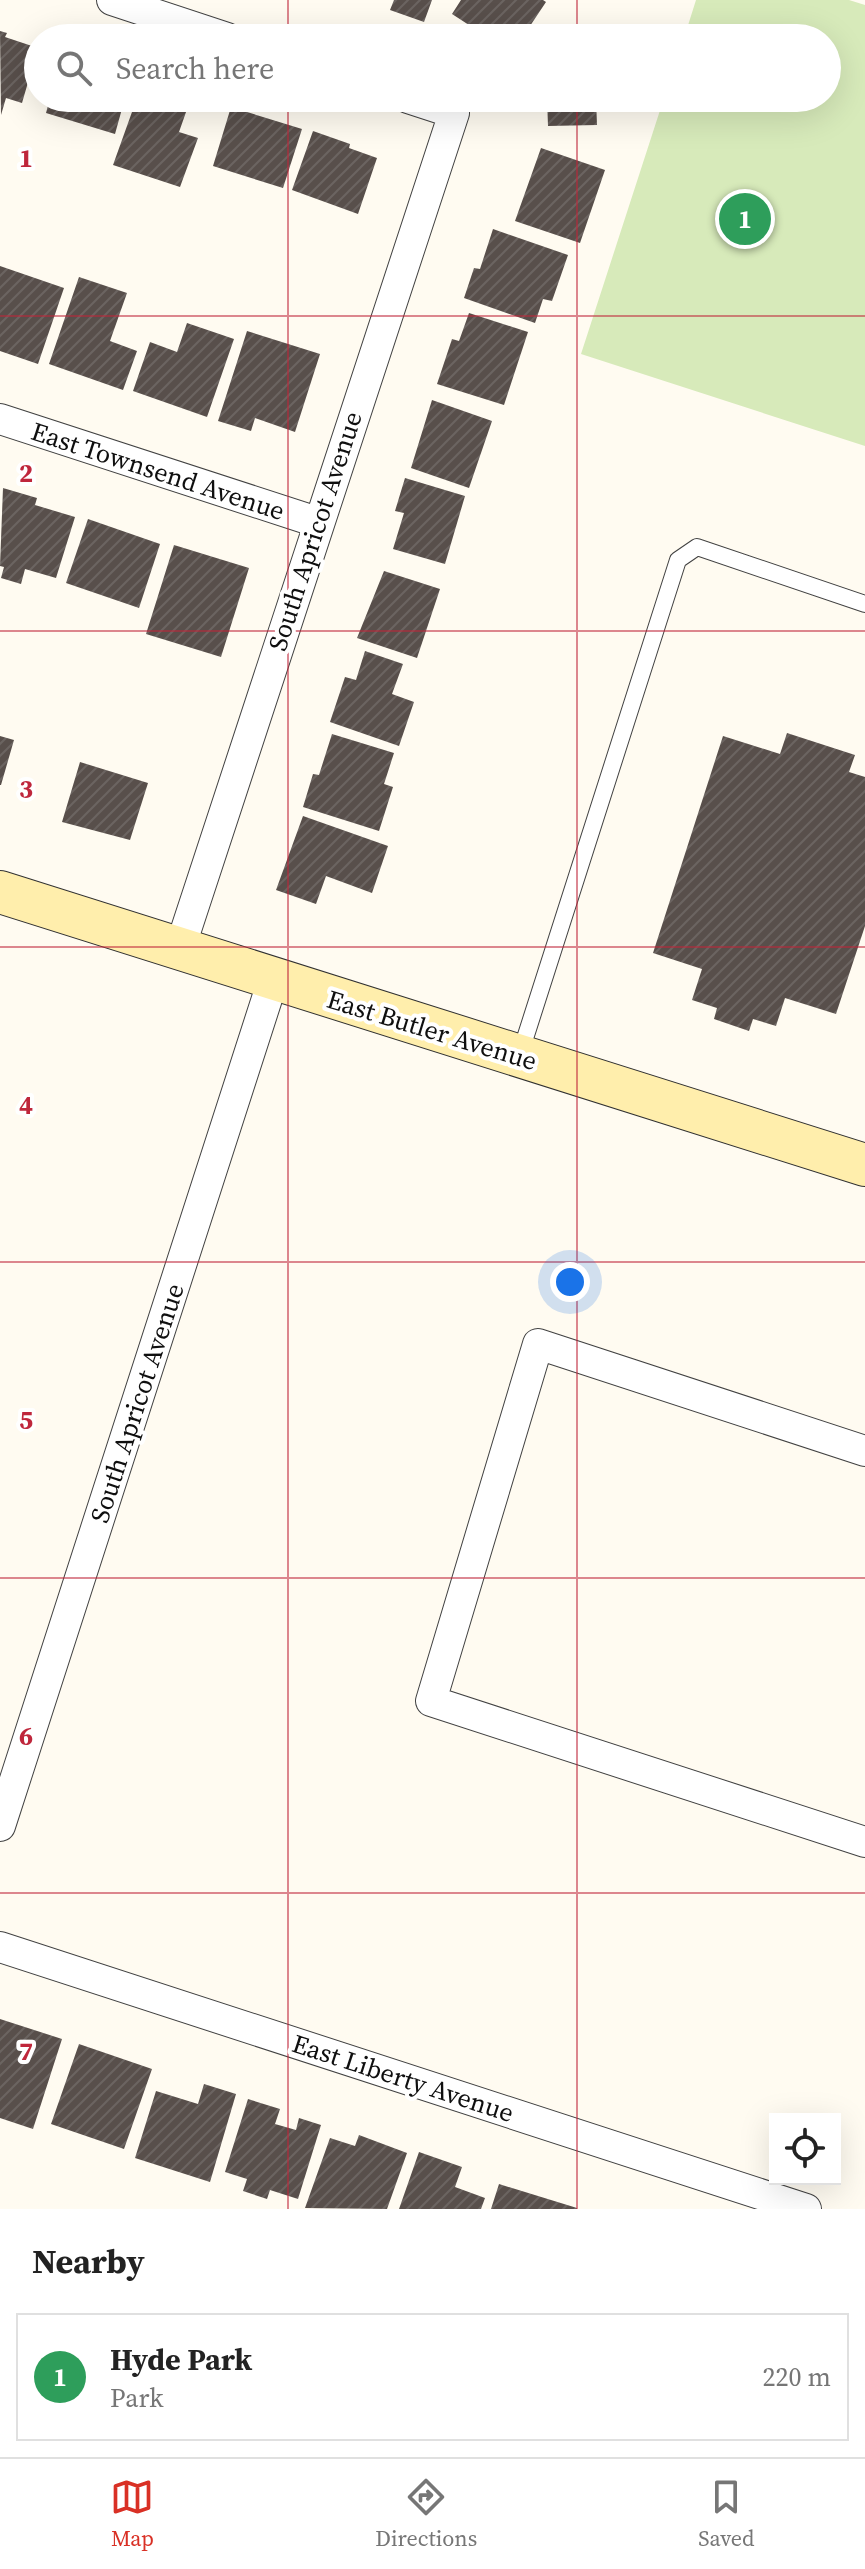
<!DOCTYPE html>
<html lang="en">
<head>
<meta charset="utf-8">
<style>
	body { margin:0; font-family:"Source Serif 4",serif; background:#f2f2f2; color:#222 }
	.controls { position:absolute; right:24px; bottom:24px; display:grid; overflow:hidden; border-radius:0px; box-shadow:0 8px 32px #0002 }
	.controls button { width:72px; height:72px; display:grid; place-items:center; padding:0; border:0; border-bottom:2px solid #e0e0e0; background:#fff; color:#222; font:40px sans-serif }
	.you { position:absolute; left:570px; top:1282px; width:28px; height:28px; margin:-20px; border:6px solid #fff; border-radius:50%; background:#1a73e8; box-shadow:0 0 0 12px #1a73e833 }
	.badge { display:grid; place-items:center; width:52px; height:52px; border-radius:50%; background:#d93025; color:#fff; font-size:26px; font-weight:700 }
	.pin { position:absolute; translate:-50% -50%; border:4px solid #fff; box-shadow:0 2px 8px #0006 }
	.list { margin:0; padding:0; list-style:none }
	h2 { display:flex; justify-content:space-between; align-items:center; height:104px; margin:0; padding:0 32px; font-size:34px }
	h2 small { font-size:26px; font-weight:400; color:#767676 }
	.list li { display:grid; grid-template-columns:52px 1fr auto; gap:24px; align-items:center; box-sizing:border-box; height:128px; margin:0 16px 16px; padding:0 16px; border:2px solid #e0e0e0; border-radius:0px }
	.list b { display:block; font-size:30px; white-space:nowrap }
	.list p { margin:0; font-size:26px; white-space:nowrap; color:#767676 }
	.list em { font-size:26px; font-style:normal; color:#767676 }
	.icon { flex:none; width:44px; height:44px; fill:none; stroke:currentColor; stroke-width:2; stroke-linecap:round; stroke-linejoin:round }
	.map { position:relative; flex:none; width:865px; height:2209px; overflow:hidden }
	.search { position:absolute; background:#fff; box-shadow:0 8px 32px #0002; left:24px; right:24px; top:24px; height:88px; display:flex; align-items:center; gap:20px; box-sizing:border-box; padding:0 28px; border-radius:44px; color:#767676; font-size:30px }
	.sheet { height:248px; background:#fff }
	nav { display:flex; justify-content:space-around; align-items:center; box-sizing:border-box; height:112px; border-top:2px solid #e0e0e0; background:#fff; font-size:22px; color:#767676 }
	nav a { display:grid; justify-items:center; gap:4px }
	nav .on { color:#d93025 }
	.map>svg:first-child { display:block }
</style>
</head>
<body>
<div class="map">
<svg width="865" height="2209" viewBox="0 0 865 2209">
	<defs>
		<pattern id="building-hatch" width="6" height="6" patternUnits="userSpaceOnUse" patternTransform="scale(2)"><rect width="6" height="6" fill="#584f4b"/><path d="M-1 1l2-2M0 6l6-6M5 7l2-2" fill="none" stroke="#6b6461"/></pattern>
	</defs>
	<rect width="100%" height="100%" fill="#fffbf1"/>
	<path fill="#d7eaba" d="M696,0H849L865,5V446L581,354L664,98H827V38H684Z"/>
	<path fill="url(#building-hatch)" d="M394,0H432L424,22L390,10Z
		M461,0H543L546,2L522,38H489L452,14Z
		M0,31L7,33L5,37L38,48L22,103L6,98L1,115Z
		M50,98H125L115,134L46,113Z
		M137,98H191L179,132L198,138L180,187L113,165Z
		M547,98H596L597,125L548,126Z
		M231,107L302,129L283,188L213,166Z
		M313,131L350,144L349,148L377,158L358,214L292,190Z
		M541,148L605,170L580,243L515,221Z
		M493,229L568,255L552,301L543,299L535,323L464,298L474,268L480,269Z
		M0,266L64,288L38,364L0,351Z
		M79,277L127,293L110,341L137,351L123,390L49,364Z
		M469,313L528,332L504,405L437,384L452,339L459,341Z
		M187,323L234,339L207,417L133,391L150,342L177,352Z
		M247,331L320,354L295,432L255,418L251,431L218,421Z
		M432,400L492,421L469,488L411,468Z
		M405,478L465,496L445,564L393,549L404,513L395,511Z
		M3,488L37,498L35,505L75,517L56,578L25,569L21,584L1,578L4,567L0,566Z
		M88,519L160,544L139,608L66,583Z
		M174,545L249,568L221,657L146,634Z
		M384,571L440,589L417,658L357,638Z
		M365,651L403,664L392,694L414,702L399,746L330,722L345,677L356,680Z
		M787,733L855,755L849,772L865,777V926L836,1014L785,998L776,1026L753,1019L749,1031L714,1019L717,1008L692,1000L702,969L653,953L723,736L780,754Z
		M332,734L394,753L384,784L393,787L379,831L303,807L313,774L319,775Z
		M0,736L14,740L1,785H0Z
		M80,762L148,783L130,840L62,822Z
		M303,816L388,846L372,893L326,876L316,904L276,890Z
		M0,2019L62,2039L33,2129L0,2118Z
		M79,2044L152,2069L124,2149L51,2124Z
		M204,2084L236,2094L210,2182L135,2158L156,2091L198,2104Z
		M248,2099L280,2109L275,2124L296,2130L299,2118L321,2125L298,2199L270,2190L267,2199L243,2191L247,2179L225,2172Z
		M359,2135L407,2153L387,2209L305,2208L330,2138L355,2146Z
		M419,2152L462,2167L455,2187L485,2198L481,2209H399Z
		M499,2184L577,2208V2209H491Z"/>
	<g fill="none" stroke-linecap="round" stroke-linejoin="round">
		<defs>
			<path id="lane" d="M520,1054L678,560L697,547L865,604"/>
			<path id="street" d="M112,0L227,38
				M0,419L317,522
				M179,951L454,113L408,98
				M865,1451L538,1344L431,1701L865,1842
				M0,1826L273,980
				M0,1947L806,2209"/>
			<path id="secondary" d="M0,892L865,1165"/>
		</defs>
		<use href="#lane" stroke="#424242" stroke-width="18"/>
		<use href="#street" stroke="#424242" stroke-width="32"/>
		<use href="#secondary" stroke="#313131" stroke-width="44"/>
		<use href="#lane" stroke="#fff" stroke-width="16"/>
		<use href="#street" stroke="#fff" stroke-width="30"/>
		<use href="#secondary" stroke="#ffeeac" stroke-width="42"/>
	</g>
	<path fill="none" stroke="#bf263b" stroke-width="2" stroke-opacity="0.55" d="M288,0V38M577,0V38M288,98V2209M577,98V2209M0,316H865M0,631H865M0,947H865M0,1262H865M0,1578H865M0,1893H865"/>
	<g text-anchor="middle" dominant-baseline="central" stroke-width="8" stroke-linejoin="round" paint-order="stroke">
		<g font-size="26" fill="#0f0f0f" stroke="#fff">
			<text transform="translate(158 471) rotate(18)">East Townsend Avenue</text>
			<text transform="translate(315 531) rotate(-72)">South Apricot Avenue</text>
			<text transform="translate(432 1030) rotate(17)">East Butler Avenue</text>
			<text transform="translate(137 1403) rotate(-72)">South Apricot Avenue</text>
			<text transform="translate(403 2078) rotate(18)">East Liberty Avenue</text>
		</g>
	</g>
	<g font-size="26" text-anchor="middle" font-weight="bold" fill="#bf263b" stroke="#fff" stroke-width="8" stroke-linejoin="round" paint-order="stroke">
		<text x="26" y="167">1</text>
		<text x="26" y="482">2</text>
		<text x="26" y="798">3</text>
		<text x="26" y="1114">4</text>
		<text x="26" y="1429">5</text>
		<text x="26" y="1745">6</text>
		<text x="26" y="2060">7</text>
	</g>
</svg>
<div class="controls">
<button><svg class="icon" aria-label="locate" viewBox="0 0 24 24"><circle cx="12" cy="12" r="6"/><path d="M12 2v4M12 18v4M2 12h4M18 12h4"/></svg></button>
</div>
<div class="you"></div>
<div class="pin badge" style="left:745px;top:219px;background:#2e9e5b">1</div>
<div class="search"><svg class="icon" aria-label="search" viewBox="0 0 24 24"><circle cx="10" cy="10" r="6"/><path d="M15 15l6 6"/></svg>Search here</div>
</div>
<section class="sheet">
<h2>Nearby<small></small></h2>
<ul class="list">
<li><span class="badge" style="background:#2e9e5b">1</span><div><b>Hyde Park</b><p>Park</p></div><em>220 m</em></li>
</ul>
</section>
<nav>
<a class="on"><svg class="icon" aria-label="map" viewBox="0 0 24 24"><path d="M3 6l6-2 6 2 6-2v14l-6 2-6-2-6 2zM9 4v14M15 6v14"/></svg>Map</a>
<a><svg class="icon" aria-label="directions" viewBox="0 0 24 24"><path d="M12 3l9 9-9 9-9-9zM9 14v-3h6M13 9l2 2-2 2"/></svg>Directions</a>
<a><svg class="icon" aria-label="saved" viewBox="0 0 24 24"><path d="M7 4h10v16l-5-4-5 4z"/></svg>Saved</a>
</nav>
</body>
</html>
